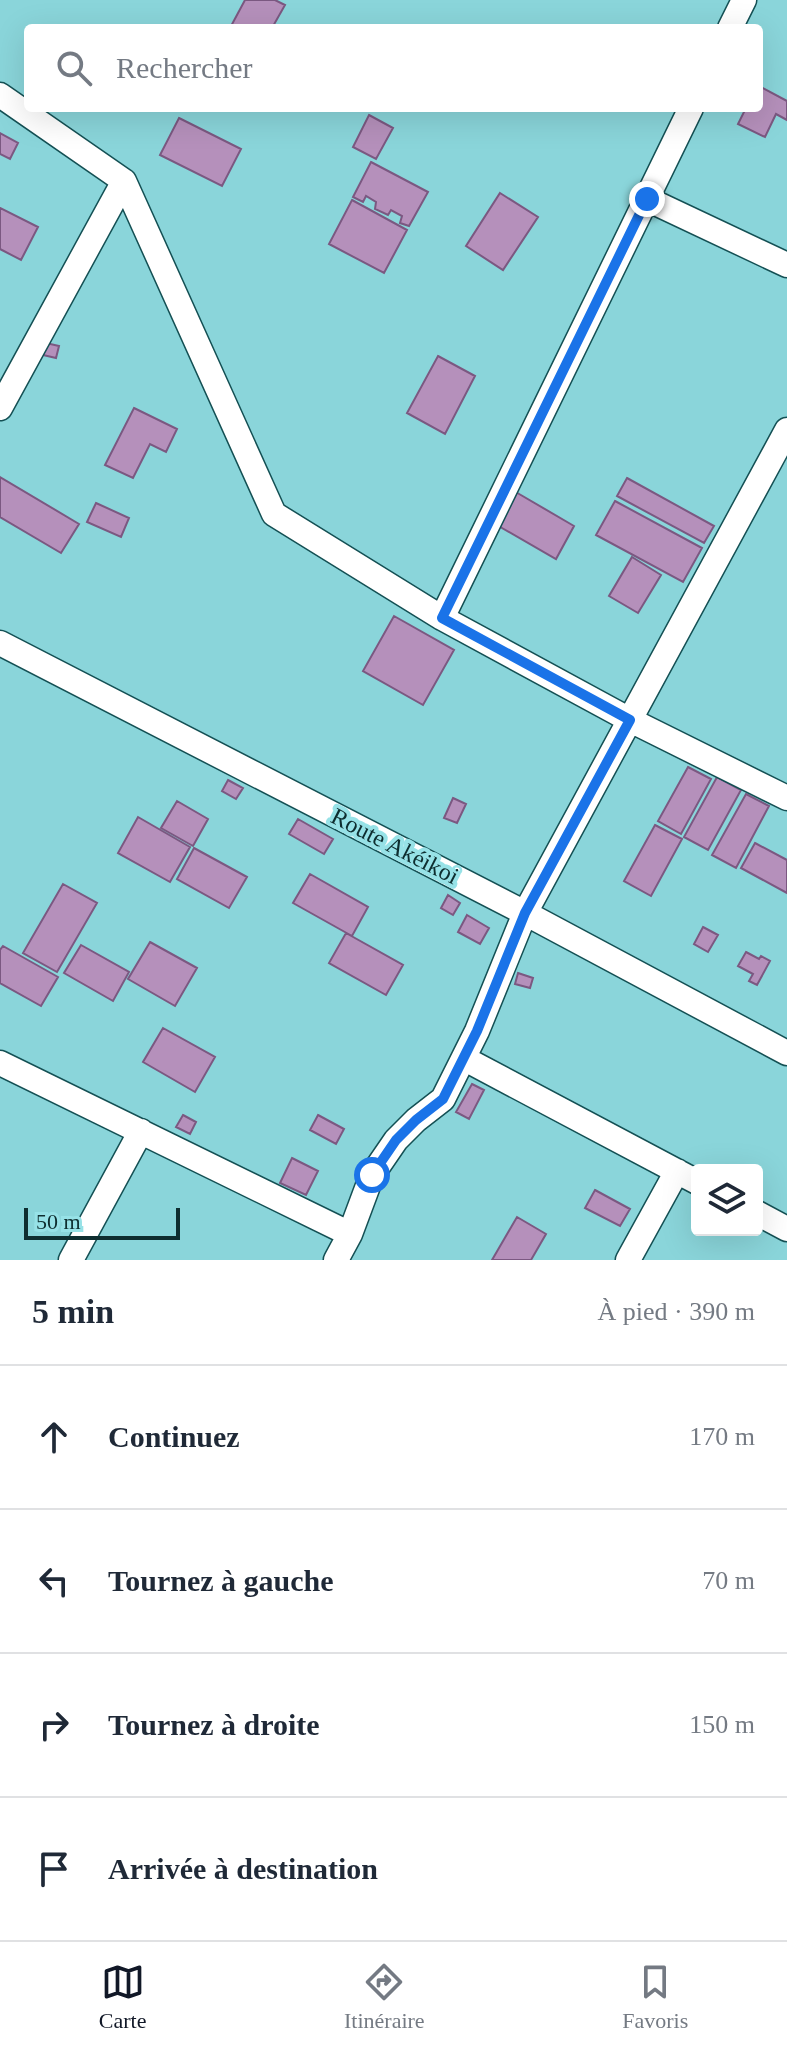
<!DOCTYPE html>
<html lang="fr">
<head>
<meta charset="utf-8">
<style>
	body { margin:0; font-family:Georgia,serif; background:#f6f6f7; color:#1f2937 }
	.controls { position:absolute; right:24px; bottom:24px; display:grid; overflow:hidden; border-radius:8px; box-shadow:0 8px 32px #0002 }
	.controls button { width:72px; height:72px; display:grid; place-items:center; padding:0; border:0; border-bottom:2px solid #e0e1e3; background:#fff; color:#1f2937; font:40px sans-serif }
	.scale { position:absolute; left:24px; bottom:20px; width:156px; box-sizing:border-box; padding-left:8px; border:4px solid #0e2e30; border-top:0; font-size:22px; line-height:28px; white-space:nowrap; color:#0e2e30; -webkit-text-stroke:6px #97e2e7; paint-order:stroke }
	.stop { position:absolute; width:24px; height:24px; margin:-18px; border:6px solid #1a73e8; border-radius:50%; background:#fff }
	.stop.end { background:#1a73e8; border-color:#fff; box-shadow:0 2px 8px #0008 }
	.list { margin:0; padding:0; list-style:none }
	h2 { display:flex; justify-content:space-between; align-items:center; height:104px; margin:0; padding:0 32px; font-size:34px }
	h2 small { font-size:26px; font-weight:400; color:#747a83 }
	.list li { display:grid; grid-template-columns:52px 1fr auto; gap:24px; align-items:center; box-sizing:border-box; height:144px; padding:0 32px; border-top:2px solid #e0e1e3 }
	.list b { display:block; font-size:30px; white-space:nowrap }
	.list em { font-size:26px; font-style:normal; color:#747a83 }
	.icon { flex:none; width:44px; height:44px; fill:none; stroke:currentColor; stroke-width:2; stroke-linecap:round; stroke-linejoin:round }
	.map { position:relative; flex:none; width:787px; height:1260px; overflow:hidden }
	.search { position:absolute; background:#fff; box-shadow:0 8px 32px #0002; left:24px; right:24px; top:24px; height:88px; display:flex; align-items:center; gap:20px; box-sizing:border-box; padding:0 28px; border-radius:8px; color:#747a83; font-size:30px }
	.sheet { height:680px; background:#fff }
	nav { display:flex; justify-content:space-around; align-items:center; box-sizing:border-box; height:112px; border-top:2px solid #e0e1e3; background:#fff; font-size:22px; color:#747a83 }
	nav a { display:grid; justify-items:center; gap:4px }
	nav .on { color:#111827 }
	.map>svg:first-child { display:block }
</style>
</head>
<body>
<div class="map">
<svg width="787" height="1260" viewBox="0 0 787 1260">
	<rect width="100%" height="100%" fill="#8ad5da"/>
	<path fill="#b590bb" stroke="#7b5881" stroke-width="2" d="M245,0H275L285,5L272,28H230Z
		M759,86L787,101V120L776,114L765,137L738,124L745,110L741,108H759Z
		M369,115L393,128L376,159L353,147Z
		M179,118L241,149L222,186L160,155Z
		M0,133L18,143L10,159L0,154Z
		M371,162L428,192L409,226L400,223L402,216L391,210L388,215L375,209L376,202L366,196L363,202L353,197Z
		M500,193L538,217L503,270L466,246Z
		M352,200L407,230L384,273L329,244Z
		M0,208L38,227L21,260L0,249Z
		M46,343L59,346L56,358L43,355Z
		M438,356L475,376L445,434L407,413Z
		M134,408L177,429L166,452L150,444L133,478L105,465Z
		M0,477L79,524L61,553L0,517Z
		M627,478L714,526L704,543L617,496Z
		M514,491L574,526L556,559L495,524Z
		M615,501L702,548L683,582L596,535Z
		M96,503L129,518L121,537L87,522Z
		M632,557L661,575L638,613L609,596Z
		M394,616L454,650L423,705L363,671Z
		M688,767L711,779L681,834L658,821Z
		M717,777L741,790L708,850L684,837Z
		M228,780L243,788L236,799L222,791Z
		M746,794L769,806L736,868L712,855Z
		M453,798L466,804L457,823L444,818Z
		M177,801L208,819L193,846L161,828Z
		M138,817L190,847L170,882L118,853Z
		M298,819L333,839L324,854L289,834Z
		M655,825L682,839L651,896L624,881Z
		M755,843L787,860V893L741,868Z
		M194,848L247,877L229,908L177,879Z
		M310,874L368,907L352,936L293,903Z
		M63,884L97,903L57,972L23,953Z
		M448,895L460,903L453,915L441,908Z
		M467,915L489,928L480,944L458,932Z
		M703,927L718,935L708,952L694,944Z
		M346,933L403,965L386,995L329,963Z
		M150,942L197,968L175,1006L128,979Z
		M81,945L129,972L113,1001L64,973Z
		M3,946L58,977L41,1006L0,983V950Z
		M746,952L759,959L761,956L770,961L757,985L749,981L753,974L738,966Z
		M518,973L533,978L530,988L515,984Z
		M163,1028L215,1057L195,1092L143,1062Z
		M472,1084L484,1090L469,1119L456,1112Z
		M183,1115L196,1122L190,1134L176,1127Z
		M318,1115L344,1129L336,1144L310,1130Z
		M292,1158L318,1171L306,1195L280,1183Z
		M595,1190L630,1209L620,1226L585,1208Z
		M517,1217L546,1234L531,1260H492Z"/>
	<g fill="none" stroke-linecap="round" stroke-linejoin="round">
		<defs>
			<path id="minor" d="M730,28L744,0
				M0,95L124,181L274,514L442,618L630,720L787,798
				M647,199L787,265
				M0,408L124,181
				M442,618L691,108
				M0,643L525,913L787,1053
				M465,1059L697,1182
				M0,1063L350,1234
				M757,1213L787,1229
				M71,1260L141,1131
				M336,1260L350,1234L372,1175L396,1140L416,1120L443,1099L477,1031L525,913L787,430
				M628,1260L677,1171"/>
		</defs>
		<use href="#minor" stroke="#145054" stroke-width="27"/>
		<use href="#minor" stroke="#fff" stroke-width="24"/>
	</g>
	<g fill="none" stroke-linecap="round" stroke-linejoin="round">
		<path stroke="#1a73e8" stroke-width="10" d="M372,1175L396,1140L416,1120L443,1099L477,1031L525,913L630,720L442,618L647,199"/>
	</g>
	<g text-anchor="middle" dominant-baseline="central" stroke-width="8" stroke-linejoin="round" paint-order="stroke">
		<g font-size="24" fill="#0e2e30" stroke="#97e2e7">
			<text transform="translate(395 846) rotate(27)">Route Akéikoi</text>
		</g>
	</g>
</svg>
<div class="controls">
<button><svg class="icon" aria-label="layers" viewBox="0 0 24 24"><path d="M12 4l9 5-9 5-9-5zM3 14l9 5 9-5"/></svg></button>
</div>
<div class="scale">50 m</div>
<div class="stop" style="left:372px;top:1175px"></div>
<div class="stop end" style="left:647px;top:199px"></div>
<div class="search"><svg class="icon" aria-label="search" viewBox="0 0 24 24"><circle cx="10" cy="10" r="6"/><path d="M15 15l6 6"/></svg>Rechercher</div>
</div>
<section class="sheet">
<h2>5 min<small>À pied · 390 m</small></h2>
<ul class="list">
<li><svg class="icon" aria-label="ahead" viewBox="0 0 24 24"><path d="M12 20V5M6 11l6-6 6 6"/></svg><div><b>Continuez</b></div><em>170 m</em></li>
<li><svg class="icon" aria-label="left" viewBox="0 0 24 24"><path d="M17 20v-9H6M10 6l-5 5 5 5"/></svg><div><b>Tournez à gauche</b></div><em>70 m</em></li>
<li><svg class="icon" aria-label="right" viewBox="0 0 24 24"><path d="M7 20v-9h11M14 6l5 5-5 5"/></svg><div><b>Tournez à droite</b></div><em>150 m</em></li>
<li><svg class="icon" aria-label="arrive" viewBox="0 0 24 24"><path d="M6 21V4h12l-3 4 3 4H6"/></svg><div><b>Arrivée à destination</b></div></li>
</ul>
</section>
<nav>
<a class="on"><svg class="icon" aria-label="map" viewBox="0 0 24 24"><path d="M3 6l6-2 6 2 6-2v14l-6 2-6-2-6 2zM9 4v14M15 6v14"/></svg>Carte</a>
<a><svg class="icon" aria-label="directions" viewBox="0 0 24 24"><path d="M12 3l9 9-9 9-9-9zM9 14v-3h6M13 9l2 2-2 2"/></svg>Itinéraire</a>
<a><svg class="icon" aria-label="saved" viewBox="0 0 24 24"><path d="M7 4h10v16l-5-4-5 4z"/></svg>Favoris</a>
</nav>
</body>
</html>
